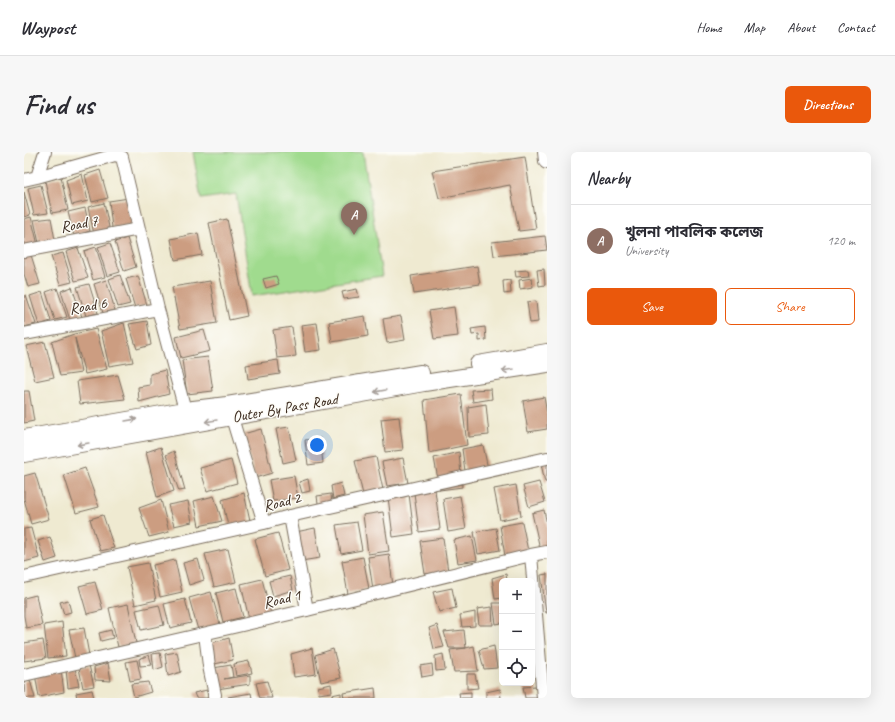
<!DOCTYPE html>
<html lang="en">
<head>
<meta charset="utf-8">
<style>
	body { margin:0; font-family:Caveat,"Noto Sans Bengali",sans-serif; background:#f7f7f7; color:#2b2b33 }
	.controls { position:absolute; right:12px; bottom:12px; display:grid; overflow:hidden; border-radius:6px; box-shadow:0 4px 16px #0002 }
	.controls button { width:36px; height:36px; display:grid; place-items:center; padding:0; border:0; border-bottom:1px solid #e1e1e2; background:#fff; color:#2b2b33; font:20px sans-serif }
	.you { position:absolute; left:293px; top:293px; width:14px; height:14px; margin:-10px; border:3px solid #fff; border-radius:50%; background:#1a73e8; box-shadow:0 0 0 6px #1a73e833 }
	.badge { display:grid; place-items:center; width:26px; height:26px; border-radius:50%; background:#ea580c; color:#fff; font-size:13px; font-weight:700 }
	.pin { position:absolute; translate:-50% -33px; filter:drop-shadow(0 1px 2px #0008) }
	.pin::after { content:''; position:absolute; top:21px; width:14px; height:12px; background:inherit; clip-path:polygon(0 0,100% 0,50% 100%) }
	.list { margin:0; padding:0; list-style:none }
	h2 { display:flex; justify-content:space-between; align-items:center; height:52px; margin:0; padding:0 16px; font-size:17px }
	h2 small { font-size:13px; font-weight:400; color:#7c7c81 }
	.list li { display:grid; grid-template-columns:26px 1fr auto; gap:12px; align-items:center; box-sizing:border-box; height:72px; padding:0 16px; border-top:1px solid #e1e1e2 }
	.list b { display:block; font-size:15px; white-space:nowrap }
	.list p { margin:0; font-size:13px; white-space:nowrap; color:#7c7c81 }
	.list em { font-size:13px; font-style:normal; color:#7c7c81 }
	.actions { display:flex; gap:8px; padding:12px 16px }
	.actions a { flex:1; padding:9px 0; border:1px solid #ea580c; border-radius:6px; text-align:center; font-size:14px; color:#ea580c }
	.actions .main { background:#ea580c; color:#fff }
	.icon { flex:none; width:22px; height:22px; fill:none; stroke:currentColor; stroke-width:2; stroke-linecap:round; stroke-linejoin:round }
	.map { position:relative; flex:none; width:523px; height:546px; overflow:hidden; border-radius:6px }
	header { display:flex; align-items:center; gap:24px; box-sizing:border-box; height:56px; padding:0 20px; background:#fff; border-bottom:1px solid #e1e1e2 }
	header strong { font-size:19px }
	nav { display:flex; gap:22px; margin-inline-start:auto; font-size:14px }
	.intro { display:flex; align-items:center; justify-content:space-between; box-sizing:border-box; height:96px; padding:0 24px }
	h1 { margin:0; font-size:28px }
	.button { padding:10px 18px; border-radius:6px; background:#ea580c; color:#fff; font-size:14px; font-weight:700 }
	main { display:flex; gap:24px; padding:0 24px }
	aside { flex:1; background:#fff; border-radius:6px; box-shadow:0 4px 16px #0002 }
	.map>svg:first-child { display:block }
</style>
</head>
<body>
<header>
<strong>Waypost</strong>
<nav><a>Home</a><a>Map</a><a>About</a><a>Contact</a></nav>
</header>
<div class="intro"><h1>Find us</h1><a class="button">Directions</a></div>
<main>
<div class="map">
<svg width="523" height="546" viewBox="0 0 523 546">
	<rect width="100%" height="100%" fill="#fdfcf7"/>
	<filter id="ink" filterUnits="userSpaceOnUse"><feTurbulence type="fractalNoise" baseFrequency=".025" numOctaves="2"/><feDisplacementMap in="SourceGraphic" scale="8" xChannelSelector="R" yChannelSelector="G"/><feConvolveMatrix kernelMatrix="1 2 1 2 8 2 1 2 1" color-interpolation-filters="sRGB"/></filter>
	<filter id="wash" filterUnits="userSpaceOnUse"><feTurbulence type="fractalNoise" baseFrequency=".012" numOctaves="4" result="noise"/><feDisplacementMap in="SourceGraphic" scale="16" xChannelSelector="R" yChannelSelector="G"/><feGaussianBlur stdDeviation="0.9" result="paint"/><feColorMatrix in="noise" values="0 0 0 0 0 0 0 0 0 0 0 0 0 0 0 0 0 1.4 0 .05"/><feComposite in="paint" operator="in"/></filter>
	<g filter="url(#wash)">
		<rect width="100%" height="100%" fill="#efead1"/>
		<path fill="#a0db8e" stroke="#6e8256" d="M169,0H339L358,124L228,144L212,42L177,47Z"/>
		<g id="blocks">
			<path fill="#cc9d81" d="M501,5L512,77L495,79L486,33L415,46L408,19Z
				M76,18L84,46L68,50L61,23Z
				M58,22L64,49L48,53L42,28Z
				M37,25L44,58L28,61L21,29Z
				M17,33L24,61L10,63L4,36Z
				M0,40L6,63L0,65Z
				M105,46L109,73L88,76L85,49Z
				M80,51L86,80L70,82L64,55Z
				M61,56L66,79L50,84L44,60Z
				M7,65L14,93L0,97V67Z
				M27,66L31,88L15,91L10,68Z
				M203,67L223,164L205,168L185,71Z
				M174,81L178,103L151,108L147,87Z
				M521,84L523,98L470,104L468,90Z
				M103,86L112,115L100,119L91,90Z
				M86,91L96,120L83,124L74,95Z
				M72,95L81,125L69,128L60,99Z
				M54,96L64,126L51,129L42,100Z
				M39,101L48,130L36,133L27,104Z
				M7,103L16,132L4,135L0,122V105Z
				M453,114L456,132L390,142L387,124Z
				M520,117L521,133L515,134L513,118Z
				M504,118L505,124L492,125L491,119Z
				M96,123L106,152L94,155L85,127Z
				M114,124L123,153L111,156L102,127Z
				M252,124L255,132L242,136L239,127Z
				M508,126L509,135L496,137L495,128Z
				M82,128L91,158L79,161L70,132Z
				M486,128L487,141L480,142L479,129Z
				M186,129L193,171L156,177L148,135Z
				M65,132L74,161L62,164L53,135Z
				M48,135L58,165L46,168L37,139Z
				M33,136L43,165L31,168L22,140Z
				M333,137L335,145L320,147L318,140Z
				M18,140L27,169L15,173L6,144Z
				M2,143L12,172L0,175V144Z
				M512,149L514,170L506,171L503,150Z
				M430,155L434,184L410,187L405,159Z
				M341,164L344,184L308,190L305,170Z
				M377,164L381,188L363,191L359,167Z
				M123,169L127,193L113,197L105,172Z
				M100,171L109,210L85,214L77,179Z
				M293,171L297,198L281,200L277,173Z
				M268,175L272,204L253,206L249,178Z
				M461,175L462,188L455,189V182L448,183L447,177Z
				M72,177L83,217L61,222L51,186L57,221L36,224L28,190L50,182Z
				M180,178L186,199L157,206L152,185Z
				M21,190L30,225L11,229L2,194Z
				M184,205L189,239L163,242L158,208Z
				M254,208L256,222L224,227L222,213Z
				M141,218L145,242L115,250L114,235L126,233V222Z
				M94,223L101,247L56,252L53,229Z
				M467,237L468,247L449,250L447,238Z
				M0,239H5L10,269L0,271Z
				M437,242L443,293L405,301L400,248Z
				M520,245L523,262V277L504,280L499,249Z
				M462,252L465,283L445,285L444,255Z
				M375,265L379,298L361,300L357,267Z
				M265,275L272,308L259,311L252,277Z
				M237,277L248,321L231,326L219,282Z
				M296,286L299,311L284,313L281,288Z
				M459,293L465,322L442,326L438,297Z
				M137,295L150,339L133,345L122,300Z
				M150,299L161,338L155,339L142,303Z
				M435,300L438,335L416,338L410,306Z
				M352,305L361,347L341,351L331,309Z
				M379,306L384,331L363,334L358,310Z
				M207,308L213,331L183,339L176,316Z
				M523,311V330H521L517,312Z
				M61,316L75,355L52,361L40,323Z
				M11,321L25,367L7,372L0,347V324Z
				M270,324L274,346L249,349L245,328Z
				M284,327L286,339L278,341L275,330Z
				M515,330L521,350L505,355L499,334Z
				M317,331L320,344L309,347L307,334Z
				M492,333L497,364L476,368L470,337Z
				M411,338L416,377L395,380L390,341Z
				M220,341L227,373L205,378L198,348Z
				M307,342L308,353L295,358L293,344Z
				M385,342L390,382L369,385L364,345Z
				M190,344L198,369L175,374L170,349Z
				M436,344L442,377L424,380L419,347Z
				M137,348L145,380L125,385L115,356Z
				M164,349L168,370L150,374L144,353Z
				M520,358L523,373V396L516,397L508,361Z
				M359,360L365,399L344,402L339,363Z
				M79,363L90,396L76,399L66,367Z
				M333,370L338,398L317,402L312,373Z
				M498,370L504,399L481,404L476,374Z
				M7,376L15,406L0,410V377Z
				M291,376L296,406L277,409L272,380Z
				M472,376L476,398L454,402L450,380Z
				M254,381L264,418L241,424L231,387Z
				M448,384L453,408L434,411L430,388Z
				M26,385L33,406L21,410L14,389Z
				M419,386L424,419L401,422L396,389Z
				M204,397L212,430L190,435L181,402Z
				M365,402L369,434L349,437L344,405Z
				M339,405L345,437L324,442L318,409Z
				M174,407L180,428L165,433L159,411Z
				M151,408L158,440L136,445L129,413Z
				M124,411L132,448L111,453L103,415Z
				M482,422L483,429H478V446L471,447L468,426Z
				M523,422V461H522L517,423Z
				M266,424L269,438L249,444L245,429Z
				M238,427L247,462L225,467L217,432Z
				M71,430L79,458L63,462L55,434Z
				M212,436L219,465L199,470L192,441Z
				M428,436L432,456L415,460L409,440Z
				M187,440L196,472L174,478L165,446Z
				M12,443L18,473L2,476L0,464V446Z
				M161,447L167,471L146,476L140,452Z
				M44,448L47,460L40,462L36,450Z
				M469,451H478V471L472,472Z
				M104,452L112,491L94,495L85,456Z
				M135,453L140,473L117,478L112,458Z
				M468,455L469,473H455L453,457Z
				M451,460V474L438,475L436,463Z
				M38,470L42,504L24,506L20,473Z
				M413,473L420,495L410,497L405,476Z
				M60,476L65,503L51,506L45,478Z
				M87,478L89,486L77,489L75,481Z
				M440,478L442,496L450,494L454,519L430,520L426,498L442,496H425L420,480Z
				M205,486L209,508L186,513L184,492Z
				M19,488L22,506L0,509V491Z
				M470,494L473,516L460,517L455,498Z
				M288,496L292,522L270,525L267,502Z
				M309,497L317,526L297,530L291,503Z
				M153,500L157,520L144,524L141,502Z
				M136,501L139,515L130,518L128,502Z
				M419,502L421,518L412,519L411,504Z
				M125,503L128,513L116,514L115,507Z
				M113,508L117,527L106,529L102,510Z
				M225,509L228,521L212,524L210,512Z
				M84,511L87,529L71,528L70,515Z
				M408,512L409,523L398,525L396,514Z
				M65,513L70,534L59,536L55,516Z
				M207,513L209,525L200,527L226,523V532L193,537L189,516Z
				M51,516L55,534L44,536L42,518Z
				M37,517L40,540L15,545L11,522Z
				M443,522H451L454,536L443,537Z
				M6,528L11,546H1L0,529Z
				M243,529L248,546H236L232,531Z
				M124,530L127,540L110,545L107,532Z
				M307,532L308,540L295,542L294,535Z
				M512,534L513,546H501L499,535Z
				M351,536L352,546H320L319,541Z
				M476,537L477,546H462V540Z
				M68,538L70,546H53L52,541Z
				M183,538L184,546H172L170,541Z
				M447,540V546H436L435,541Z
				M227,541L228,546H205L204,545Z
				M317,541V546H309L308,543Z"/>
		</g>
	</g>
	<g filter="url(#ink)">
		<use href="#blocks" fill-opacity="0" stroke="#7a6d5d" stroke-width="1"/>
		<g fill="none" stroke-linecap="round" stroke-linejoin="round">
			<defs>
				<path id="minor" d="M13,25L21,0
					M0,28L13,25L91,3L98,5L134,157L161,258
					M0,99L115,77
					M0,182L134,157
					M208,266L240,371
					M266,364L283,458
					M507,403L519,546
					M0,425L240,371L266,364L523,306
					M181,482L185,514L191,543L190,546
					M0,523L283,458L507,403L523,400"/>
				<path id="major" d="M522,0L523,9
					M454,212L523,200
					M0,286L161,258L203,253L397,221
					M0,302L400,231L523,212"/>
			</defs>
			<use href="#minor" stroke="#7a6d5d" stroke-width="14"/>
			<use href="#major" stroke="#7a6d5d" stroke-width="18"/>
			<use href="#minor" stroke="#fff" stroke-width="12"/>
			<use href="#major" stroke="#fff" stroke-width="16"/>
		</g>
		<defs><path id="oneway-shaft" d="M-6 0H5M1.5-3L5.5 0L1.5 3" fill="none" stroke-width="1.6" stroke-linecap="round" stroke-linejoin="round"/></defs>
		<g stroke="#a79f9a">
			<use href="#oneway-shaft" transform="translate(484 218) rotate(171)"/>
			<use href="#oneway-shaft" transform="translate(356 239) rotate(170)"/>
			<use href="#oneway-shaft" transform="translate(107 268) rotate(-10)"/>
			<use href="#oneway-shaft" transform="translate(187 269) rotate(171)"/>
			<use href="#oneway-shaft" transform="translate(59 292) rotate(170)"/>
		</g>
	</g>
	<g text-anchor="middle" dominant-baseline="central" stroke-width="3" stroke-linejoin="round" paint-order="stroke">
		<g font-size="16" fill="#3b2a1e" stroke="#fdfcf7">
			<text transform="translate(55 72) rotate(-11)">Road 7</text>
			<text transform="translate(64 154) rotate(-10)">Road 6</text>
			<text transform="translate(261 256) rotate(-10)">Outer By Pass Road</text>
			<text transform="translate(258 350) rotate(-14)">Road 2</text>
			<text transform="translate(258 447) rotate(-13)">Road 1</text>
		</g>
	</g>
</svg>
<div class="controls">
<button>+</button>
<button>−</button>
<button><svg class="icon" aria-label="locate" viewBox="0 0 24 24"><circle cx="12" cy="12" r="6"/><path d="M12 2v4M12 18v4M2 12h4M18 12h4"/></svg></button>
</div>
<div class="you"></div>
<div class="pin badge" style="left:330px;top:83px;background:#8d6e63">A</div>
</div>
<aside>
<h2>Nearby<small></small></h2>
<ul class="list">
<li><span class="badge" style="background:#8d6e63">A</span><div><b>খুলনা পাবলিক কলেজ</b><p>University</p></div><em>120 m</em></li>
</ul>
<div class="actions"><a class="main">Save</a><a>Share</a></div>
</aside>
</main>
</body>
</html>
